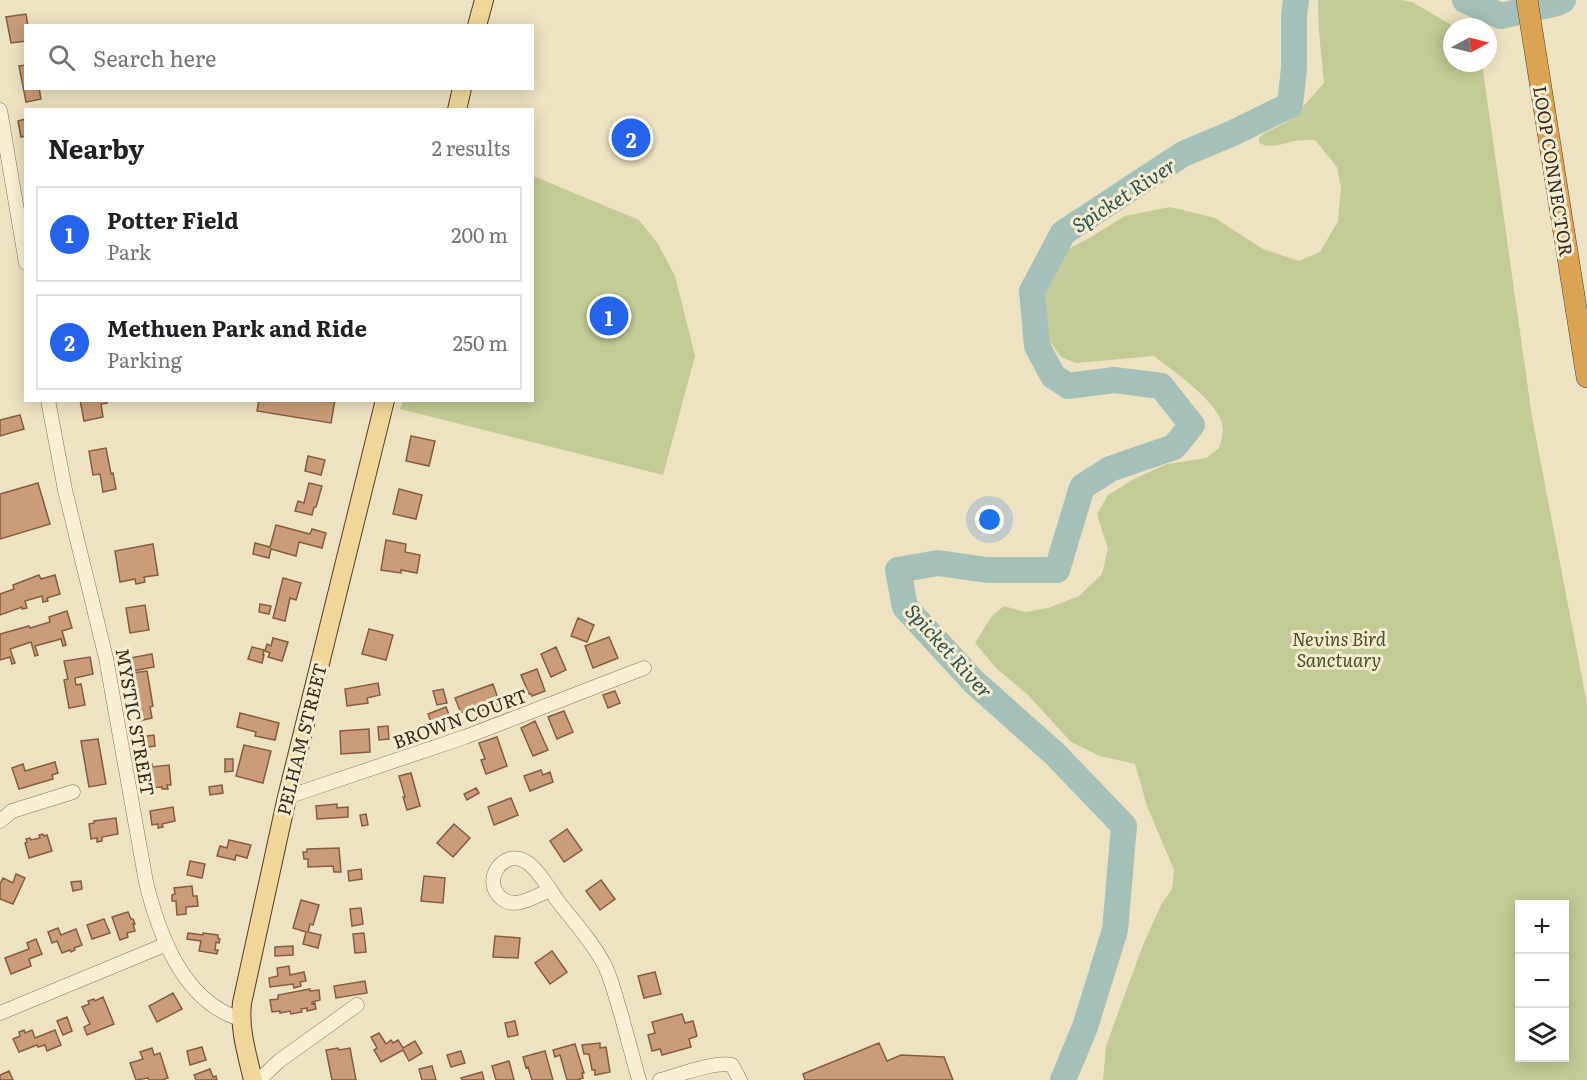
<!DOCTYPE html>
<html lang="en">
<head>
<meta charset="utf-8">
<style>
	body { margin:0; font-family:Literata,serif; background:#f2f2f2; color:#202124 }
	.controls { position:absolute; right:18px; bottom:18px; display:grid; overflow:hidden; border-radius:0px; box-shadow:0 3px 15px #0003 }
	.controls button { width:54px; height:54px; display:grid; place-items:center; padding:0; border:0; border-bottom:2px solid #e0e0e0; background:#fff; color:#202124; font:30px sans-serif }
	.compass { position:absolute; left:1443px; top:18px; width:54px; height:54px; border-radius:50%; background:#fff; box-shadow:0 3px 15px #0003; rotate:83deg }
	.you { position:absolute; left:990px; top:520px; width:21px; height:21px; margin:-15px; border:4px solid #fff; border-radius:50%; background:#1a73e8; box-shadow:0 0 0 9px #1a73e833 }
	.badge { display:grid; place-items:center; width:39px; height:39px; border-radius:50%; background:#2563eb; color:#fff; font-size:20px; font-weight:700 }
	.pin { position:absolute; translate:-50% -50%; border:3px solid #fff; box-shadow:0 2px 6px #0006 }
	.list { margin:0; padding:0; list-style:none }
	h2 { display:flex; justify-content:space-between; align-items:center; height:78px; margin:0; padding:0 24px; font-size:26px }
	h2 small { font-size:20px; font-weight:400; color:#757577 }
	.list li { display:grid; grid-template-columns:39px 1fr auto; gap:18px; align-items:center; box-sizing:border-box; height:96px; margin:0 12px 12px; padding:0 12px; border:2px solid #e0e0e0; border-radius:0px }
	.list b { display:block; font-size:22px; white-space:nowrap }
	.list p { margin:0; font-size:20px; white-space:nowrap; color:#757577 }
	.list em { font-size:20px; font-style:normal; color:#757577 }
	.icon { flex:none; width:33px; height:33px; fill:none; stroke:currentColor; stroke-width:2; stroke-linecap:round; stroke-linejoin:round }
	.map { position:relative; flex:none; width:1587px; height:1080px; overflow:hidden }
	.search { position:absolute; background:#fff; box-shadow:0 3px 15px #0003; left:24px; top:24px; width:510px; height:66px; display:flex; align-items:center; gap:15px; box-sizing:border-box; padding:0 21px; border-radius:0px; color:#757577; font-size:22px }
	.panel { position:absolute; background:#fff; box-shadow:0 3px 15px #0003; left:24px; top:108px; width:510px; height:294px; border-radius:0px }
	.map>svg:first-child { display:block }
</style>
</head>
<body>
<div class="map">
<svg width="1587" height="1080" viewBox="0 0 1587 1080">
	<rect width="100%" height="100%" fill="#ede2c2"/>
	<path fill="#c3cb96" fill-rule="evenodd" d="M1318,0H1401L1412,2L1455,27H1452V63H1482L1532,417L1587,704V1080H1103L1106,1046L1143,945L1161,905L1172,889L1174,870L1147,806L1135,764L1100,756L1071,742L1028,695L997,669L975,643L991,617L1004,606L1025,612L1048,608L1079,596L1102,574L1108,549L1097,514L1108,495L1136,478L1167,464L1206,458L1219,448C1221,442 1223,435 1223,429C1223,405 1172,370 1154,356L1076,363L1061,357L1046,336L1041,305L1046,277L1061,253L1091,237L1125,216L1170,207L1215,218L1263,249L1299,261L1320,252L1338,221L1341,188L1337,167L1315,140C1308,140 1301,140 1294,141C1282,144 1270,149 1259,143V138L1263,134L1292,119L1324,83L1319,32ZM1520,904H1564V1058H1520Z
		M533,176L639,220L658,244L675,276L695,356L663,475L400,409L403,401L532,400Z"/>
	<g fill="none" stroke-linecap="round" stroke-linejoin="round">
		<path stroke="#6b8d86" stroke-width="4.5" d="M1469,0L1470,2"/>
		<path stroke="#a4c0b8" stroke-width="26" d="M1465,0L1501,16L1557,3L1563,0
			M1063,1080L1085,1027L1115,930L1124,826L1055,754L974,682L905,607L898,570L938,563L987,570H1057L1082,487L1110,469L1174,447L1192,425L1161,386L1114,380L1068,386L1053,376L1037,346L1032,291L1063,233L1183,154L1233,133L1290,105L1294,68V15L1296,0"/>
	</g>
	<path fill="#ca9d78" stroke="#855e40" stroke-width="1.5" d="M26,14L28,26H26V41L11,43L6,17Z
		M26,65V88H39L41,99L26,102L19,66Z
		M25,119L26,136L21,137L18,121Z
		M80,400H107V403L101,404L103,417L84,421Z
		M259,400H335L331,423L257,411Z
		M20,415L24,429L0,436V420Z
		M411,436L435,441L429,466L406,461Z
		M106,448L111,474L113,473L116,489L103,492L100,474L93,475L89,451Z
		M308,456L325,460L321,475L305,471Z
		M38,483L50,524L0,539V494Z
		M309,483L322,486L316,507H314L312,515L295,511L298,501L304,503Z
		M399,489L422,495L416,519L393,514Z
		M276,525L310,534L312,529L326,533L322,548L299,542L296,556L271,549L269,558L253,554L255,543L270,547Z
		M386,540L406,544L405,552L420,555L417,573L401,570V573L381,570Z
		M153,544L158,575L144,577L145,582L136,584L135,579L120,582L115,551Z
		M39,575L41,579L55,575L60,594L47,598L48,601L43,602L42,596L25,601L27,608L22,609V607L0,615V594L14,589L13,585Z
		M283,578L301,583L296,600L290,598L285,621L273,618Z
		M260,604L271,606L269,614L259,612Z
		M145,605L149,630L130,633L126,608Z
		M67,611L72,628L62,631L66,645L63,646L61,639L35,646L38,655L35,656L31,642L10,649L15,663L12,664L10,657L0,660V634L29,626L30,628L50,622L49,617Z
		M578,618L594,625L587,642L571,636Z
		M369,629L393,635L386,660L362,654Z
		M609,637L618,658L593,668L585,646Z
		M273,638L288,642L282,661L268,657L270,653L265,651L267,644L271,646Z
		M252,647L264,650L263,655H264L262,663L248,659Z
		M556,647L566,670L551,677L541,654Z
		M152,654L154,667L132,671L130,658Z
		M90,657L93,674L75,678L76,685L81,684L85,705L69,708L64,680L68,679L64,661Z
		M537,669L545,691L532,696L531,694H529L521,675Z
		M147,671L153,706L150,707L152,718L139,721L134,695L136,694L132,673Z
		M378,683L380,695L367,698L368,703L347,706L345,689Z
		M493,684L500,704L476,713L474,708L461,713L455,698Z
		M443,689L447,703L437,705L433,691Z
		M615,691L620,703L608,708L603,695Z
		M446,707L454,728L436,735L428,714Z
		M564,711L573,732L557,739L548,717Z
		M240,713L279,723L275,740L255,736L256,732L237,727Z
		M535,721L548,750L533,756L521,728Z
		M388,726L389,739L379,740L378,727Z
		M369,729L370,752L341,754L340,731Z
		M154,735L155,746L141,748L140,737Z
		M497,737L507,766L486,774L481,760L485,759L479,743Z
		M98,739L106,784L89,787L81,741Z
		M244,745L271,751L263,783L236,776Z
		M225,759H233V771L225,772Z
		M55,762L58,773L52,775L53,779L19,789L12,768L23,764L25,771Z
		M152,764V767L169,765L171,785H167L168,789H162V787L149,788V781L145,782L144,777H147L145,765Z
		M541,770L543,775L550,772L553,782L530,791L524,776Z
		M411,773L420,806L407,810L403,797H405L399,776Z
		M222,785L223,793L210,795L209,787Z
		M476,788L479,793L467,800L464,794Z
		M511,798L518,815L494,825L488,807Z
		M337,804V808L348,807V817L317,819L316,806Z
		M173,807L175,821L162,824L163,827L158,828V824L152,825L150,811Z
		M366,814L368,825L362,826L360,815Z
		M116,818L118,834L102,837V841L97,842V838L91,839L89,824L94,823V821Z
		M454,824L470,838L453,857L437,843Z
		M567,829L582,850L564,862L550,841Z
		M43,834L44,836L47,835L52,851L29,858L25,843L27,842L26,839L30,838L31,840L40,838L39,835Z
		M229,840L251,845L247,858L236,855L235,860L217,856L220,846L227,848Z
		M339,848L341,872H334L333,866L308,867V859H304L303,852H307V849Z
		M190,861L205,864L202,878L187,875Z
		M361,869L362,879L349,881L348,871Z
		M16,874L25,878L13,904L0,899V884L3,878L13,883Z
		M424,876L445,878L443,903L421,901Z
		M601,880L615,899L600,910L586,891Z
		M81,881L82,889L73,891L71,882Z
		M192,886L193,896H197L198,906L186,907V914L177,915L176,901H172V895L175,894L174,888Z
		M301,900L319,905L313,925L310,924L308,932L321,935L318,948L303,944L306,932L293,928Z
		M361,908L363,924L352,926L350,909Z
		M128,912L131,919H133L135,924H133L135,931L127,933L128,937L120,940L112,917Z
		M104,919L110,933L92,939L87,925Z
		M58,928L61,935L76,929L82,945L74,948L75,950L71,952L70,950L62,953L57,941L52,943L48,932Z
		M188,933L203,935V933L218,935V939H220L219,943L216,942L215,950H218L217,954L199,951L201,941L187,939Z
		M364,933L366,952L355,953L353,934Z
		M495,936L520,938L518,958L493,957Z
		M36,939L42,954L29,959L31,966L11,974L5,958L29,949L27,943Z
		M293,946V955L275,956V947Z
		M552,951L567,972L550,984L535,963Z
		M289,966L290,975L304,972L306,981L300,982L301,986L294,988L293,984L270,987L269,978L278,976L277,968Z
		M655,972L661,994L644,998L638,976Z
		M365,981L367,993L336,998L334,986Z
		M310,989V991L319,990L320,1000L312,1002V1004L315,1003L316,1009L307,1011V1008L301,1009L302,1012L291,1014L290,1011L280,1013V1011L272,1012L270,1000L278,999V995Z
		M173,993L182,1009L157,1022L149,1006Z
		M103,997L114,1024L87,1035L84,1027L90,1024L82,1007L89,1004L88,1001L94,999L95,1001Z
		M682,1014L685,1023L693,1021L697,1036L689,1039L691,1047L662,1055L660,1049L652,1051L648,1035L655,1033L652,1022Z
		M67,1017L72,1031L63,1035L57,1021Z
		M515,1021L518,1035L508,1037L505,1023Z
		M24,1030L25,1033L32,1030L35,1038L55,1030L61,1045L47,1051L45,1045L38,1047L37,1045L19,1052L13,1039L20,1036L19,1032Z
		M379,1033L386,1044L391,1040L393,1043L398,1040L403,1048L415,1041L422,1053L409,1061L403,1050L381,1062L374,1050L377,1048L371,1037Z
		M600,1043V1048L606,1047L610,1072L595,1075V1070H592L589,1054H584L582,1045Z
		M879,1043L887,1061L901,1055L944,1057L953,1080H805L803,1074Z
		M575,1044L584,1073H582L583,1078L577,1080H567L560,1055L555,1057L553,1050Z
		M202,1047L206,1060L190,1065L187,1051Z
		M152,1048L154,1055L160,1053L168,1078L162,1080H149L148,1078L136,1080L130,1063L143,1059L140,1052Z
		M338,1048L339,1050L350,1048L356,1080H332L326,1050Z
		M461,1051L465,1063L451,1067L447,1055Z
		M545,1051L553,1080H532L528,1067L526,1068L523,1057Z
		M509,1061L514,1080H496L492,1066Z
		M432,1066L436,1080H422L419,1069Z
		M210,1069L213,1077L216,1076L217,1080H196L194,1075Z
		M9,1071L13,1080H0V1075Z
		M482,1072L484,1080H462L461,1078Z"/>
	<g fill="none" stroke-linecap="round" stroke-linejoin="round">
		<defs>
			<path id="minor" d="M0,110L26,263
				M48,400L65,490L106,658L146,882C159,935 183,1001 240,1019
				M287,797L465,737L644,668
				M0,821L12,811L73,792
				M550,890C535,896 514,911 500,897C482,880 503,849 525,861C537,868 549,888 557,900C573,921 593,942 605,966C612,981 616,998 621,1014C627,1036 633,1058 639,1080
				M0,1013L167,944
				M259,1080L279,1061L357,1005
				M660,1080C679,1075 715,1061 732,1065L740,1080"/>
			<path id="major" d="M477,26L484,0
				M457,110L462,88
				M253,1080C247,1054 239,1029 242,1003L287,797L385,400"/>
			<path id="highway" d="M1527,0L1587,377"/>
		</defs>
		<use href="#minor" stroke="#86735a" stroke-width="15"/>
		<use href="#major" stroke="#54412e" stroke-width="20"/>
		<use href="#highway" stroke="#54412e" stroke-width="22"/>
		<use href="#minor" stroke="#f8efd5" stroke-width="14"/>
		<use href="#major" stroke="#f0d89a" stroke-width="18"/>
		<use href="#highway" stroke="#dba454" stroke-width="21"/>
	</g>
	<g text-anchor="middle" dominant-baseline="central" stroke-width="6" stroke-linejoin="round" paint-order="stroke">
		<g font-size="18" fill="#362a1d" stroke="#f5ecd1">
			<text transform="translate(1554 171) rotate(81)">LOOP CONNECTOR</text>
			<text transform="translate(460 718) rotate(-20)">BROWN COURT</text>
			<text transform="translate(136 722) rotate(80)">MYSTIC STREET</text>
			<text transform="translate(301 739) rotate(-76)">PELHAM STREET</text>
		</g>
		<g font-size="18" font-style="italic" fill="#455224" stroke="#f5ecd1">
			<text x="1339" y="638">Nevins Bird<tspan x="1339" dy="21">Sanctuary</tspan></text>
		</g>
		<g font-size="20" font-style="italic" fill="#2d5655" stroke="#f5ecd1">
			<text transform="translate(1123 194) rotate(-33)">Spicket River</text>
			<text transform="translate(950 650) rotate(48)">Spicket River</text>
		</g>
	</g>
</svg>
<div class="controls">
<button>+</button>
<button>−</button>
<button><svg class="icon" aria-label="layers" viewBox="0 0 24 24"><path d="M12 4l9 5-9 5-9-5zM3 14l9 5 9-5"/></svg></button>
</div>
<svg class="compass" viewBox="-18 -18 36 36"><path d="M0-13l5 13h-10z" fill="#e53935"/><path d="M0 13l5-13h-10z" fill="#757577"/></svg>
<div class="you"></div>
<div class="pin badge" style="left:609px;top:316px">1</div>
<div class="pin badge" style="left:631px;top:138px">2</div>
<div class="search"><svg class="icon" aria-label="search" viewBox="0 0 24 24"><circle cx="10" cy="10" r="6"/><path d="M15 15l6 6"/></svg>Search here</div>
<section class="panel">
<h2>Nearby<small>2 results</small></h2>
<ul class="list">
<li><span class="badge">1</span><div><b>Potter Field</b><p>Park</p></div><em>200 m</em></li>
<li><span class="badge">2</span><div><b>Methuen Park and Ride</b><p>Parking</p></div><em>250 m</em></li>
</ul>
</section>
</div>
</body>
</html>
